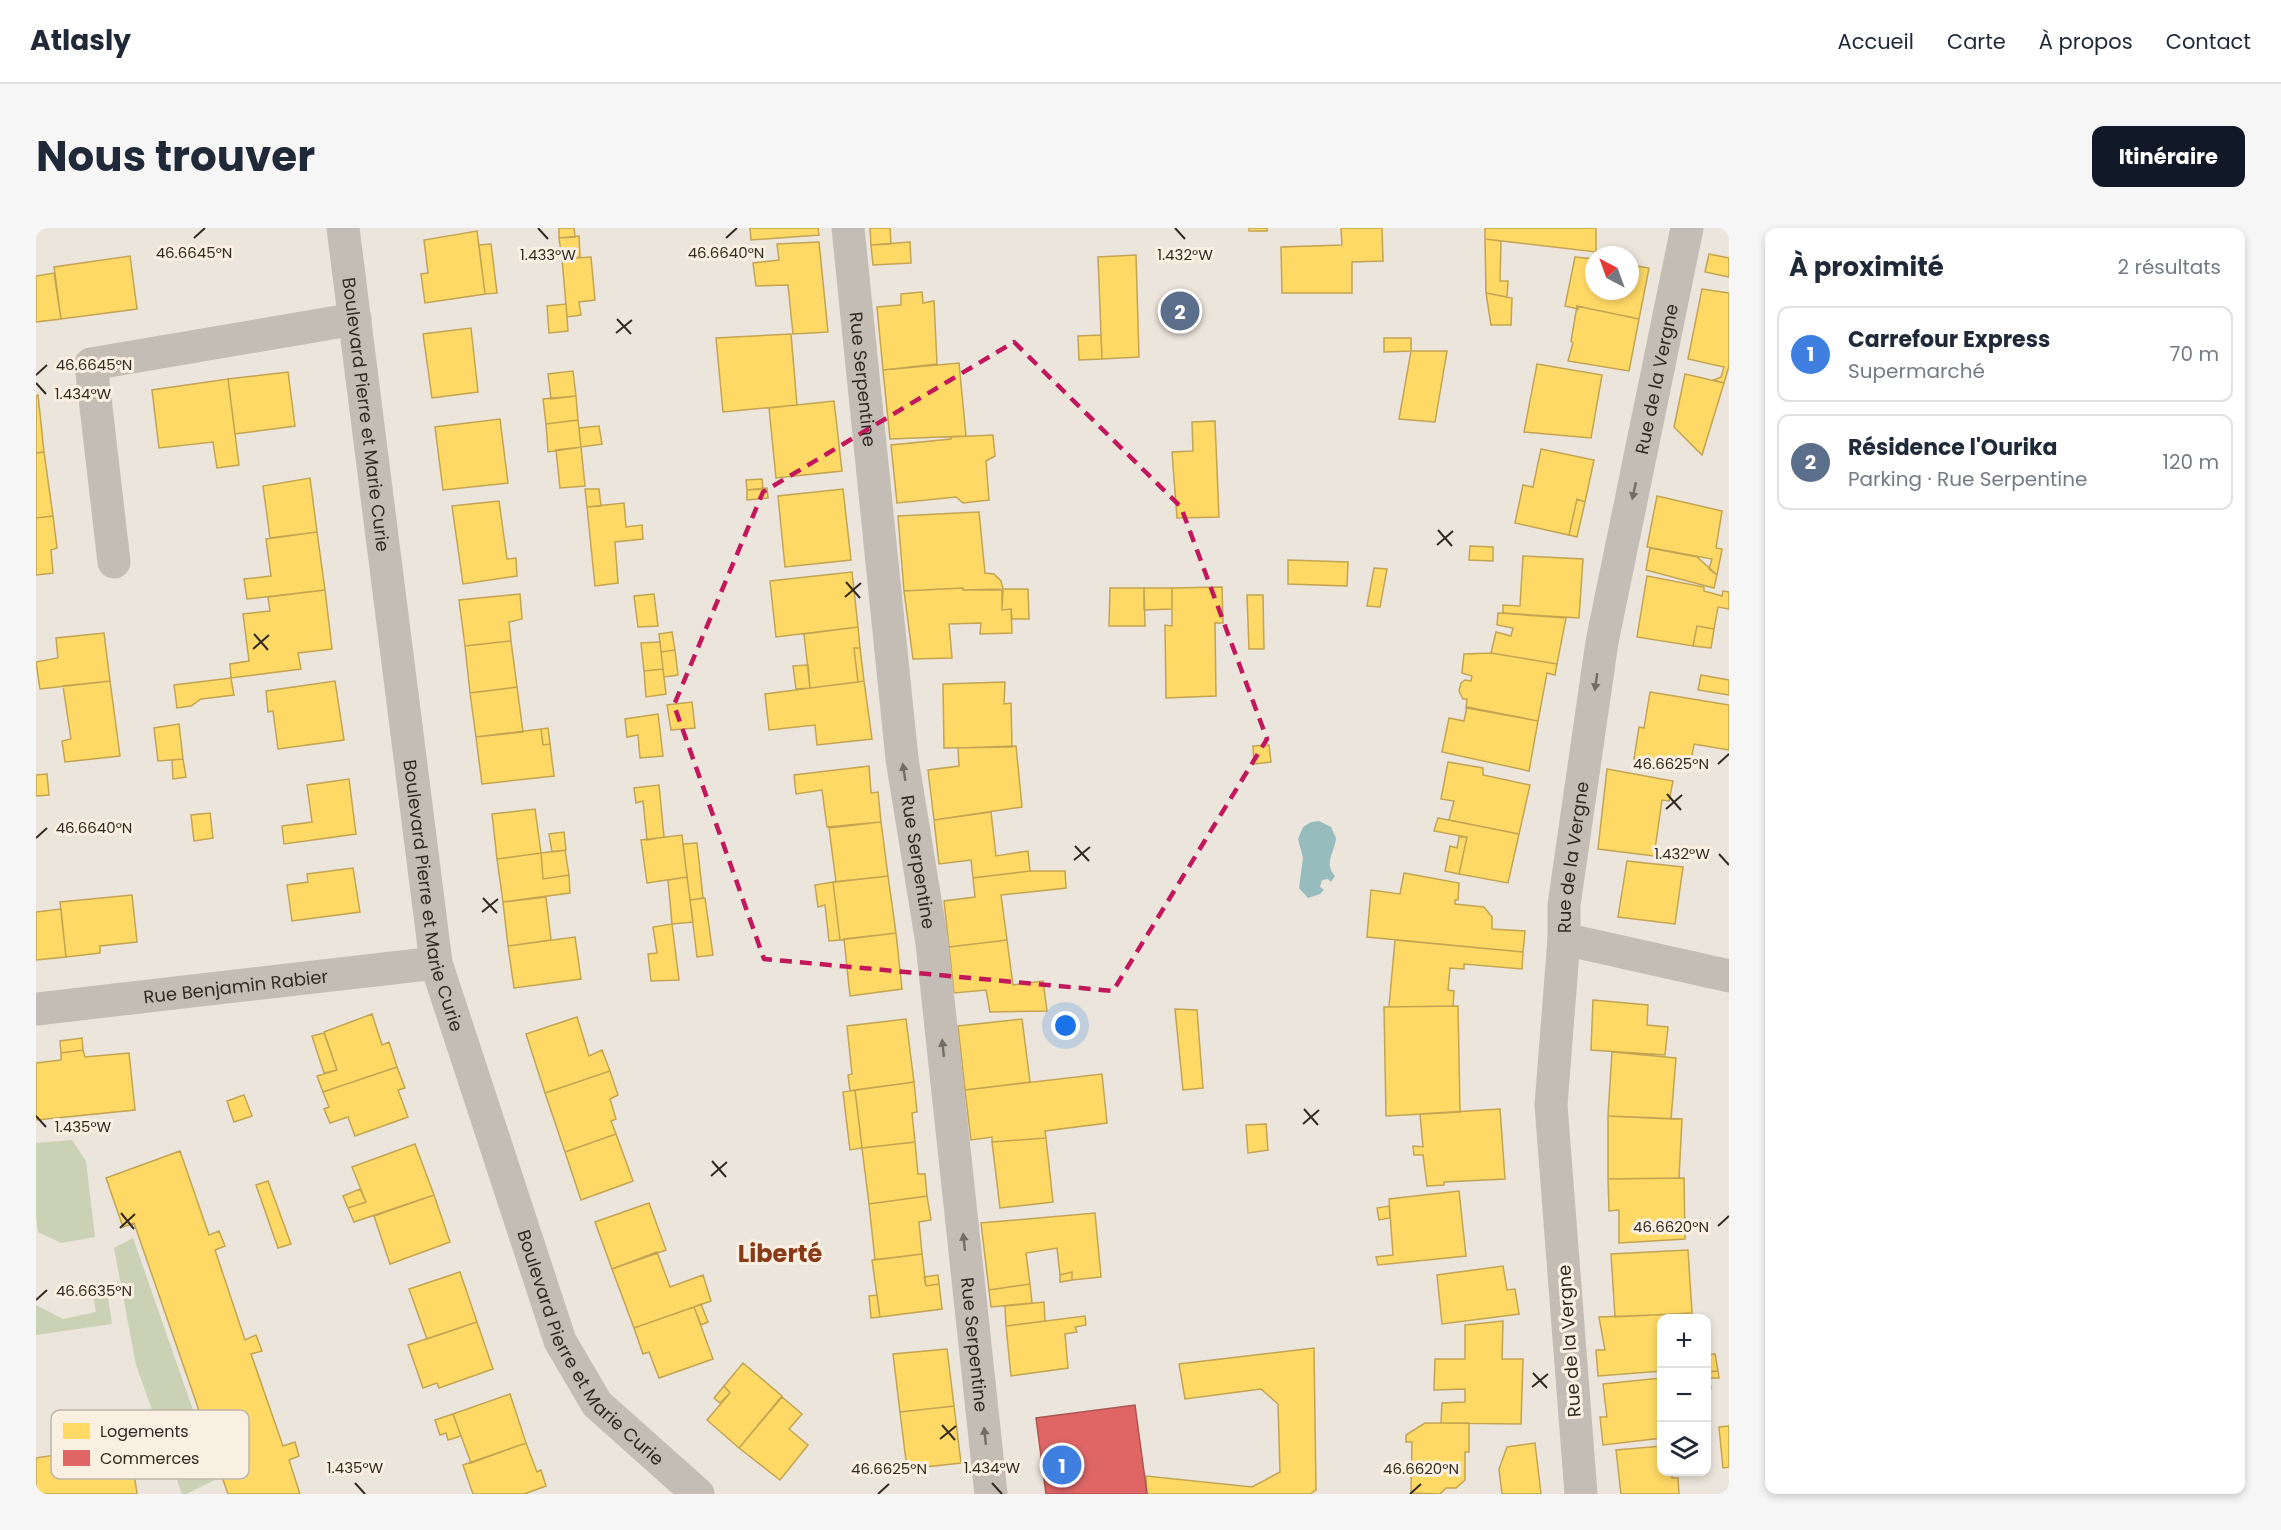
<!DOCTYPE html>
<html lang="fr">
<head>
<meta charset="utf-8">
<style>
	body { margin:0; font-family:Poppins,sans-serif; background:#f6f6f7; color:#1f2937 }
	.controls { position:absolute; right:18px; bottom:18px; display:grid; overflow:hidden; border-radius:12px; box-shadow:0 3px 9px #0003 }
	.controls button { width:54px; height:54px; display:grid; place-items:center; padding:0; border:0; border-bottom:2px solid #e0e1e3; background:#fff; color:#1f2937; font:30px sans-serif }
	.compass { position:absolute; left:1549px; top:18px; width:54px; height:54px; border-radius:50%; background:#fff; box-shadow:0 3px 9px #0003; rotate:319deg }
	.you { position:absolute; left:1030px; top:798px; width:21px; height:21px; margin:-15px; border:4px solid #fff; border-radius:50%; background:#1a73e8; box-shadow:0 0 0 9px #1a73e833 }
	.badge { display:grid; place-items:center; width:39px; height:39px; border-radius:50%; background:#111827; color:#fff; font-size:20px; font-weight:700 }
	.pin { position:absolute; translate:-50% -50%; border:3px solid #fff; box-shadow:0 2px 6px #0006 }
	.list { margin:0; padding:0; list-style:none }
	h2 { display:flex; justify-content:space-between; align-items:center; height:78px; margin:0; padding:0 24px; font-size:26px }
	h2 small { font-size:20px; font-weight:400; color:#747a83 }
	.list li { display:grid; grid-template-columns:39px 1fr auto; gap:18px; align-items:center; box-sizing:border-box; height:96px; margin:0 12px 12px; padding:0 12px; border:2px solid #e0e1e3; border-radius:12px }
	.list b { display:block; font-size:22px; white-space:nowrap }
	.list p { margin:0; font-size:20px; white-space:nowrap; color:#747a83 }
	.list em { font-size:20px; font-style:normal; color:#747a83 }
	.icon { flex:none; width:33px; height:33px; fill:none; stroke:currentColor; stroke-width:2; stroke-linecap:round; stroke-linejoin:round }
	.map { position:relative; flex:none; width:1693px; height:1266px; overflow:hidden; border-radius:12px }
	header { display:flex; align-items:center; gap:36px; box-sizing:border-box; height:84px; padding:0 30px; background:#fff; border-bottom:2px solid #e0e1e3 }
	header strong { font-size:28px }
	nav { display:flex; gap:33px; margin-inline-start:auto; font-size:21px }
	.intro { display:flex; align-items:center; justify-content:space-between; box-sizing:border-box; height:144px; padding:0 36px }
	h1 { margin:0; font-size:42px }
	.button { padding:15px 27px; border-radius:12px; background:#111827; color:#fff; font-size:21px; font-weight:700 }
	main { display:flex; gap:36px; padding:0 36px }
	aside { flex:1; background:#fff; border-radius:12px; box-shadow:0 3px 9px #0003 }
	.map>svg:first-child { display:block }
</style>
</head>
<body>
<header>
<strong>Atlasly</strong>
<nav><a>Accueil</a><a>Carte</a><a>À propos</a><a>Contact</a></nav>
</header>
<div class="intro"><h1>Nous trouver</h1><a class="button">Itinéraire</a></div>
<main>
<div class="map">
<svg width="1693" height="1266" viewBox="0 0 1693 1266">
	<rect width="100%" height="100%" fill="#ece5db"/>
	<path fill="#cad1b4" d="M36,912L50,933L59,1009L25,1015L2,1004L0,988V915Z
		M97,1010L181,1251L150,1266H146L100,1137L78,1020Z
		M71,1063L76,1096L0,1107V1077L27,1091L60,1084L57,1068Z"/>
	<path fill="#97bcbd" d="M1283,593L1295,599L1300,610C1299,624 1287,635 1299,648L1295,654L1292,651L1286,652L1284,659L1288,662L1284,666L1272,670L1263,660L1267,630L1262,611L1267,599L1275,594Z"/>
	<path fill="#ffd966" stroke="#c2a452" stroke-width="1.5" d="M523,0H538L539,9L523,10Z
		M714,0H782L783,7L715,12Z
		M834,0H854L855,16L835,17Z
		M1213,0H1231V3H1213Z
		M1305,0H1346L1347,33L1316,34V65H1246L1245,19L1306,17Z
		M1449,0H1560V24L1449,11Z
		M441,3L449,66L389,75L385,46L392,45L388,12Z
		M543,8L544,29L526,31L523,10Z
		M1449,11L1465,13L1464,53H1472L1471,69L1450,65Z
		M783,14L792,104L757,106L752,57L720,58L717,35L743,32L741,16Z
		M874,14L875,35L837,37L835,17Z
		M455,16L461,65L449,66L443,17Z
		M1673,26L1693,30V49L1669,44Z
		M1100,27L1103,129L1066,131L1062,29Z
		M94,28L101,81L25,91L18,39Z
		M555,29L559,72L543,74L545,87L531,89L526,31Z
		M1539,29L1558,31V63H1594V37L1613,40L1603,91L1541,78L1542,81L1529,78Z
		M18,45L25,91L0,94V48Z
		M1666,61L1693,65V138L1688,155L1678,152L1685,149L1688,139L1652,131Z
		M886,64L887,75L898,73L901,136L847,142L841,79L865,77V66Z
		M1450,65L1476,70L1475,97H1455Z
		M530,76L532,103L513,105L511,78Z
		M1541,78L1603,91L1593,143L1532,133L1537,115L1535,113Z
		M435,100L442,164L396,170L387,106Z
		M755,106L761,177L687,184L680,110Z
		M1065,107L1066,131L1043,132L1042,108Z
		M1348,110H1375V123L1348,124Z
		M1375,123H1411L1399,194L1363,191Z
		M923,135L930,208L854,211L847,142Z
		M1501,136L1566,147L1555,210L1488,204Z
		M537,143L540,168L515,171L512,146Z
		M252,144L259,198L199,206L192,151Z
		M1649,146L1688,155L1666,227L1638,199Z
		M192,151L203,237L181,240L177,214L123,220L116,162Z
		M2,167L8,224L0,225V168Z
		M540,168L542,192L510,196L507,171Z
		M798,173L806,243L740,250L733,180Z
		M464,191L472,255L407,262L399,199Z
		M542,192L545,219L512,224L510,196Z
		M1179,193L1183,289L1141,290L1136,224L1157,223L1156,194Z
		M563,198L566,216L545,219L543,200Z
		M957,207L959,228L950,233L953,272L927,275L920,269L861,275L855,217L915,211V209Z
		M545,219L549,258L524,260L520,222Z
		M1505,221L1558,232L1549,274L1541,271L1533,307L1479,295L1487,257L1497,259Z
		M8,224L17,288L0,290V225Z
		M274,250L281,304L234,310L227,258Z
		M726,251L727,261L711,262L710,252Z
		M731,260L732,270L711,272V262Z
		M549,261H563L565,278L551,279Z
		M807,261L815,332L749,339L742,268Z
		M1621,268L1686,283L1680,320L1686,321L1681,347L1673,341L1676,331L1611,319Z
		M1541,271L1549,274L1541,309L1533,307Z
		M463,273L471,331L480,330L481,348L427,356L416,278Z
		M588,275L590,299L606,297L607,311L579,314L582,355L559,358L551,279Z
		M943,284L949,345L958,346L965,353L967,361L927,362V360L868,363L862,288Z
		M17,288L21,320L15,322L17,345L0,347V290Z
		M281,304L289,362L211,371L208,351L235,348L230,311Z
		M1434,318L1457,319V333L1433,332Z
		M1614,320L1661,329L1681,347L1678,360L1610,342Z
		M1487,328L1547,331L1543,390L1467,385V377L1484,378Z
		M1252,332L1312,334L1311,358L1252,356Z
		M1338,340L1351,341L1344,379L1331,378Z
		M816,344L822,399L740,409L734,353Z
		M1611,348L1668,359V363L1686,368L1687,363L1693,364V381L1682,379L1678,401L1661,398L1657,418L1601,409Z
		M1186,359L1187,395H1179L1180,468L1130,470L1129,397L1136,398V360Z
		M927,360V362H966V382L975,381L976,405L944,406L945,395L913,396L916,430L877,431L868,363Z
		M1074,360H1108L1109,398H1073Z
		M1108,360H1136V381L1108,382Z
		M967,361H992L993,391H976L975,381L966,382Z
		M289,362L296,421L262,425L265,441L195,450L194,436L213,433L207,386L234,383L232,369Z
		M484,366L486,391L473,394L475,413L429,418L423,372Z
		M618,366L622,398L602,399L598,368Z
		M1211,367H1227L1228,421H1213Z
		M1462,385L1530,390L1521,436L1455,425L1460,404L1475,408L1477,400L1461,397Z
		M1661,398L1678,401L1675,420L1657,418Z
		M822,399L824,420H818L822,454L774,460L768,406Z
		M636,404L639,422L625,424L623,406Z
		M68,405L74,453L4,461L0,434L22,430L20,410Z
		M475,413L481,459L434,465L429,418Z
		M624,414L627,441L608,443L605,415Z
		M818,420H824L828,453L822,454Z
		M639,422L642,447L628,449L625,424Z
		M1455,425L1521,436L1519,447L1511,445L1502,493L1430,480L1431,471H1427L1423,463L1425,455L1429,452L1435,453L1436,448L1426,445L1428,426Z
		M772,437L774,460L760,461L757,438Z
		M627,441L630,466L610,469L608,443Z
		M1665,447L1693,452V467L1662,462Z
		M195,450L198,467L165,471L155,478L141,480L138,457Z
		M74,453L84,528L29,534L26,513L35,511L27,458Z
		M299,453L308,512L242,521L237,483L232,484L230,463Z
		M828,453L836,511L781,517L779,497L733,502L729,466Z
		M969,454L968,476L975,475L976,519L908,520L907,456Z
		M481,459L487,504L440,509L434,465Z
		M1614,464L1693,477V522L1658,516L1654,539L1598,531L1603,499L1608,500Z
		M656,474L659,500L635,502L631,477Z
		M1431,479L1502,493L1493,543L1406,524L1413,490L1428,493Z
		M622,486L627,528L604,530L602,507L591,509L589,491Z
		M143,496L147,531L122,533L118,500Z
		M512,500L514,516L507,517L505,501Z
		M505,501L507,517L514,516L518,548L446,556L440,509Z
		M1233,517L1235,534L1218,536L1217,518Z
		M980,518L986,579L898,592L892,542L923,538L922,520Z
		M147,531L150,549L137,551L136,532Z
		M1412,534L1447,540V547L1494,557L1483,606L1413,592L1418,573L1405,571Z
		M833,538L835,565L842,564L845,594L791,599L786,562L760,566L758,547Z
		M1571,541L1637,553L1633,573L1626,572L1618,628L1562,621Z
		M11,546L13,567L0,568V547Z
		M313,551L320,606L248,616L246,598L276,594L271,557Z
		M623,557L628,609L611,612L607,573L600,575L598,560Z
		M499,581L505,625L461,631L456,586Z
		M955,584L960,628L992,623L994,643L937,650L935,632L903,636L898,592Z
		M174,585L177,610L158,613L155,587Z
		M1402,590L1483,606L1472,655L1423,646L1431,609L1398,603Z
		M845,594L852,648L800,654L793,600Z
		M528,604L530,622L516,624L513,606Z
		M646,607L651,649L611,655L605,612Z
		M1423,609H1431L1423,646L1409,643L1414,618L1421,620Z
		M661,615L667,670L654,672L647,616Z
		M529,622L533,647L507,651L505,625Z
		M505,625L507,651L533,647L534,665L467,674L461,631Z
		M1591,633L1647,639L1639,696L1582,689Z
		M317,640L324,684L256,693L251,657L272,654L271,646Z
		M994,643H1029L1030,660L965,667L971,712L913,719L908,673L939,669L937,650Z
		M1368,645L1423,655L1422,672H1419V676L1448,679L1456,689V701L1489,703L1487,724L1331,709L1335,662L1364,666Z
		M852,648L860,705L804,712L797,654Z
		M651,649L657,694L636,696L632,652Z
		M797,654L804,712L793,713L789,677L782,679L779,657Z
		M96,667L101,714L64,718V725L30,729L24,674Z
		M510,669L515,712L472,718L467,674Z
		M669,670L677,727L661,729L654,672Z
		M25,681L30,729L0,732V684Z
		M636,696L643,752L615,753L612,726L621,725L617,699Z
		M860,705L866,761L814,768L808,711Z
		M539,709L545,751L478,760L472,718Z
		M971,712L977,757L1007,753L1011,783L954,784L950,762L918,765L913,719Z
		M1359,712L1487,724L1486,741L1428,736V741L1414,740L1412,762L1418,763L1417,778L1353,779Z
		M1557,772L1612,777L1611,797L1632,799L1629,827L1555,822Z
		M1422,778L1424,884L1350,888L1348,779Z
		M1139,781L1161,782L1167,860L1147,862Z
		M336,786L346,817L353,814L361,839L287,864L281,848L301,842L288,804Z
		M541,789L553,828L566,822L574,843L509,865L490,806Z
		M870,791L878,854L814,863L812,847L816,846L811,798Z
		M986,791L994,854L929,862L922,798Z
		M288,805L301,842L288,845L276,808Z
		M46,810L47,822L25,825L24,813Z
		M47,822L49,829L93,825L99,882L0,892V835L25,832V825Z
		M1576,824L1640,830L1635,891L1572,888Z
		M361,839L369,860L362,862L372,889L319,908L312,889L294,895L288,881L293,879L287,864Z
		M574,843L582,867L574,871L580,891L575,893L580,906L529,924L509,865Z
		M1066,846L1071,895L1009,903L1010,910L956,914V909L935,912L929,862Z
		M878,854L881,884L876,885L879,914L826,920L819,862Z
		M819,862L826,920L814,922L807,864Z
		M208,867L216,888L198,894L191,873Z
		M1464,881L1469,951L1408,954V957L1391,958L1387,927H1378L1377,918L1387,919L1384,886Z
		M1572,888L1646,891L1643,950L1572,951Z
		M1230,896L1232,922L1212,925L1210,897Z
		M580,906L597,953L545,972L529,924Z
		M1010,910L1017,974L964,980L956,914Z
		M879,914L882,946H889L891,968L833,976L826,920Z
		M379,916L398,967L318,994L312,980L330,974L316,939Z
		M144,923L173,1007L183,1003L189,1018L179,1022L209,1112L220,1107L226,1123L215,1126L247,1218L259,1214L263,1228L253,1232L264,1266H192L98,995L87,999L70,950Z
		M1648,950L1649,1011L1583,1015V982L1573,983L1572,951Z
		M232,953L255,1016L242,1020L220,957Z
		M324,961L330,974L312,980L307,968Z
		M1423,963L1430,1028L1342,1037L1340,1029L1357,1027L1353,971Z
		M398,967L414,1014L354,1036L338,988Z
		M891,968L895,992L883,994L886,1026L839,1032L833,976Z
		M613,975L630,1022L576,1041L559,994Z
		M1353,978L1354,990L1343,992L1341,980Z
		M1059,985L1065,1049L1036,1052V1044L1024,1047L1021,1020L990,1025L994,1056L953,1062L945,995Z
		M1652,1022L1656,1085L1579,1089L1575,1026Z
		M621,1024L634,1059L667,1047L675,1073L598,1100L576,1041Z
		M886,1026L890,1058L903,1056L906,1081L844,1089L836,1032Z
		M1467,1038L1471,1062L1479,1061L1483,1086L1406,1096L1401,1047Z
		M424,1044L441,1094L391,1111L373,1061Z
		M1036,1044V1052L1024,1054V1047Z
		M902,1047L903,1056L890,1058L888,1049Z
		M994,1056L996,1075L955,1079L953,1062Z
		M841,1067L844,1089L835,1090L833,1068Z
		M1008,1074L1009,1093L970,1098L969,1078Z
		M665,1076L672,1094L665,1097L658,1079Z
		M658,1079L677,1131L623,1150L613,1124L607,1126L598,1100Z
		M1643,1086V1090H1626V1143L1562,1148L1560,1122H1569L1563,1089Z
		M1049,1088L1050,1097L1039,1099L1041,1104L1029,1106L1032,1140L975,1148L970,1098Z
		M1467,1093L1466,1131H1487L1485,1196L1405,1195L1406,1175L1429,1174V1161L1398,1162L1399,1131H1429V1097Z
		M441,1094L457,1141L403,1160L401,1155L387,1160L372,1117Z
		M1278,1120L1280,1262L1274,1266H1111L1110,1248L1216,1259L1244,1244L1242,1176L1225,1161L1149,1171L1143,1136Z
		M911,1121L918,1178L864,1184L857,1126Z
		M1679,1126L1682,1143L1670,1144V1127Z
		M707,1135L746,1168L703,1220L671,1192L694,1165L688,1158Z
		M1682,1143L1683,1150H1673L1675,1160H1670V1144Z
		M1625,1150L1626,1210L1567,1217L1564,1189H1571L1567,1156Z
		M688,1158L694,1165L684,1175L678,1170Z
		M474,1166L490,1215L435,1235L417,1186Z
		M746,1169L766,1186L753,1201L772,1217L744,1252L703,1220Z
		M918,1178L925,1235L871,1241L864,1184Z
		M417,1186L425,1208L412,1212L410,1205L404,1207L399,1192Z
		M1389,1195H1433V1224H1429V1252L1420,1260H1410L1404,1266L1375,1265L1376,1214H1370V1207Z
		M1693,1198V1239L1687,1240L1683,1199Z
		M51,1209L53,1222L94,1216L101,1266H0V1230L38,1224L36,1212Z
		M490,1215L501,1244L505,1242L510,1258L488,1266H437L427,1237Z
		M1499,1215L1505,1266H1466L1463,1241L1471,1219Z
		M1626,1218V1244H1636V1250H1642L1643,1266H1585L1580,1222Z"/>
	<path fill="#e06666" stroke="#ac5452" stroke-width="1.5" d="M1099,1177L1111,1266H1010L1000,1190Z"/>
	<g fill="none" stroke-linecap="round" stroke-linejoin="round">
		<g stroke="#c4bdb5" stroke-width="33">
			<path id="s1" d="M307,0L400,735L524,1113L561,1176L662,1266"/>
			<path id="s2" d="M812,0L866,531L896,715L955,1266"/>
			<path d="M78,334L55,136L319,91"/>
			<path d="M1528,711L1693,748"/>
			<path id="s3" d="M0,781L400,735"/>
			<path id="s4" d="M1545,1266L1515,877L1528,711V677L1566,414L1651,0"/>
		</g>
	</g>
	<defs><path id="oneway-solid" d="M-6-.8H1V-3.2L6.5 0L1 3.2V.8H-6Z" transform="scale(1.5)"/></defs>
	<g fill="#756c65">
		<use href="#oneway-solid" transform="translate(1598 263) rotate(102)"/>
		<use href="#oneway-solid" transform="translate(1560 454) rotate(98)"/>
		<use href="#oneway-solid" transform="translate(868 544) rotate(-99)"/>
		<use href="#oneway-solid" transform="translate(907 820) rotate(-96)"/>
		<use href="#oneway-solid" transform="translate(928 1014) rotate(-96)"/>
		<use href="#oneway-solid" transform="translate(949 1208) rotate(-96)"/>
	</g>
	<path fill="none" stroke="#c2185b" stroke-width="4.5" stroke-dasharray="12 8" stroke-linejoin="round" d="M978,114L1145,279L1231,511L1077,763L728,731L638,477L727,264Z"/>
	<path fill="none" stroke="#342a24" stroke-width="2" d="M502,0L512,11M1139,0L1149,11M158,10L169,0M690,10L701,0M581,91L595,106M580,105L596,92M0,147L11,137M0,155L10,166M1402,302L1416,318M1401,317L1417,303M810,354L824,370M809,369L825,355M218,406L232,422M217,421L233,407M1682,536L1693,526M1631,566L1645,582M1630,581L1646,567M0,610L11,600M1039,618L1053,633M1683,626L1693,637M1038,632L1054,619M447,670L461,685M446,684L462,671M1268,881L1282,897M0,888L10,899M1267,896L1283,882M676,933L690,949M675,948L691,934M85,985L98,1001M1682,998L1693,988M84,1000L99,986M0,1072L11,1062M1497,1145L1511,1160M1496,1159L1512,1146M906,1197L919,1212M904,1211L920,1198M319,1255L329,1266M956,1255L966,1266M842,1266L853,1256M1374,1266L1385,1256"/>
	<g text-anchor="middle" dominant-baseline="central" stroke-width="6" stroke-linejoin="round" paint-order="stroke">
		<g font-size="18" fill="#342a24" stroke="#faf0e1">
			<text stroke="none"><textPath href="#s2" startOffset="152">Rue Serpentine</textPath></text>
			<text stroke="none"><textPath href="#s4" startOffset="1125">Rue de la Vergne</textPath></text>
			<text stroke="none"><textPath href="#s1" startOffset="188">Boulevard Pierre et Marie Curie</textPath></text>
			<text stroke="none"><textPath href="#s4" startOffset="639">Rue de la Vergne</textPath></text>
			<text stroke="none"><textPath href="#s2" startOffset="638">Rue Serpentine</textPath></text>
			<text stroke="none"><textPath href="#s1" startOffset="674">Boulevard Pierre et Marie Curie</textPath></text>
			<text stroke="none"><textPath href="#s3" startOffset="201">Rue Benjamin Rabier</textPath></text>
			<text transform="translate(1533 1113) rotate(-94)">Rue de la Vergne</text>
			<text stroke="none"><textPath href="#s1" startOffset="1160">Boulevard Pierre et Marie Curie</textPath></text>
			<text stroke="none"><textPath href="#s2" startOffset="1124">Rue Serpentine</textPath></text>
		</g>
		<g font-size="24" font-weight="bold" fill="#873b19" stroke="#faf0e1">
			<text x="744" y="1025">Liberté</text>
		</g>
	</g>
	<rect x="15" y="1182" width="198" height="69" rx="9" fill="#faf0e1" stroke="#bfb5a8" stroke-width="1.5"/>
	<rect x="27" y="1195" width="27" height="16" fill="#ffd966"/>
	<rect x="27" y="1222" width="27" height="16" fill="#e06666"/>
	<g font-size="16" fill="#342a24">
		<text x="64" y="1209">Logements</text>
		<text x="64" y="1236">Commerces</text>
	</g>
	<g font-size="15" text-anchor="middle" fill="#342a24" stroke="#faf0e1" stroke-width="6" stroke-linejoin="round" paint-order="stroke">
		<text x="158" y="30">46.6645°N</text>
		<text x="690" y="30">46.6640°N</text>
		<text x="512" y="32">1.433°W</text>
		<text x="1149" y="32">1.432°W</text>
		<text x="58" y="142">46.6645°N</text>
		<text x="47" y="171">1.434°W</text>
		<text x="1635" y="541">46.6625°N</text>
		<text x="58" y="605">46.6640°N</text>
		<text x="1646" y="631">1.432°W</text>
		<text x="47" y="904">1.435°W</text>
		<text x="1635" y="1004">46.6620°N</text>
		<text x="58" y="1068">46.6635°N</text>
		<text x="319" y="1245">1.435°W</text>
		<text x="956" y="1245">1.434°W</text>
		<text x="853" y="1246">46.6625°N</text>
		<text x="1385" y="1246">46.6620°N</text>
	</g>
</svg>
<div class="controls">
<button>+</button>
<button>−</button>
<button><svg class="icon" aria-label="layers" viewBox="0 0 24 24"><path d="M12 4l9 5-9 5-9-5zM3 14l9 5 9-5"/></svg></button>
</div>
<svg class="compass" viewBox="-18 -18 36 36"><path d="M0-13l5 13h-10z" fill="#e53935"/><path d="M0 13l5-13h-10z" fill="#747a83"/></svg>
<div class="you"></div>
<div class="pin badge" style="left:1026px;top:1237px;background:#3f7fe0">1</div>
<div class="pin badge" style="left:1144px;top:83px;background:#5c6f8a">2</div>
</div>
<aside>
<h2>À proximité<small>2 résultats</small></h2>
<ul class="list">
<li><span class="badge" style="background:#3f7fe0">1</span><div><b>Carrefour Express</b><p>Supermarché</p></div><em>70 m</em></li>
<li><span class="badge" style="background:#5c6f8a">2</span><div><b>Résidence l'Ourika</b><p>Parking · Rue Serpentine</p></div><em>120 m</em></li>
</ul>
</aside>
</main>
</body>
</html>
